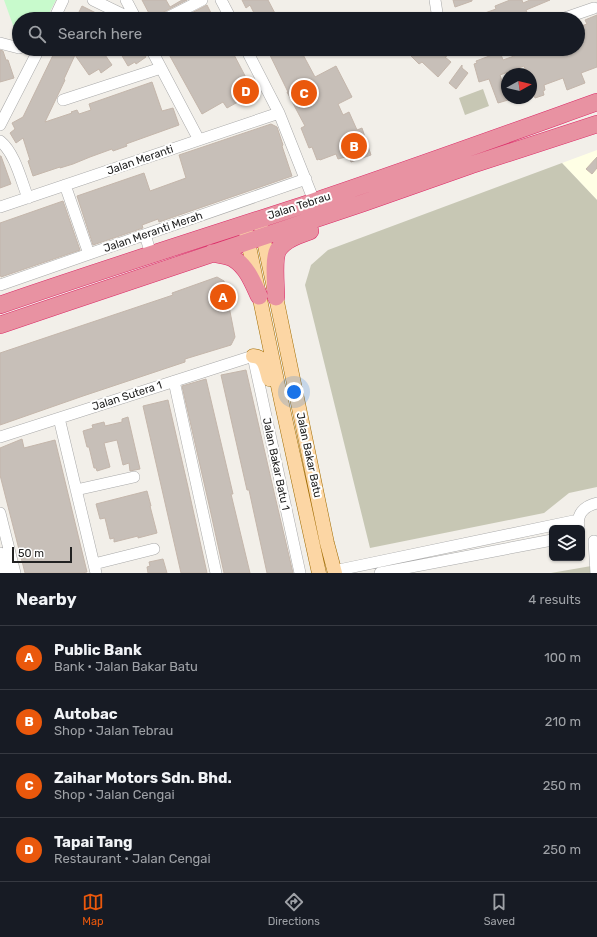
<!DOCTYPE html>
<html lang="en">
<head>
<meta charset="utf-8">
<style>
	body { margin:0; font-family:Rubik,sans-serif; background:#20242c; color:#f1f3f6 }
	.controls { position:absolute; right:12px; bottom:12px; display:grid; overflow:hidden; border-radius:6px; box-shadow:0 1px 3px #0004 }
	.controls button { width:36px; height:36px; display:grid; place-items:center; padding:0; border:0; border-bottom:1px solid #363941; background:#171b24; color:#f1f3f6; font:20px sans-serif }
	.compass { position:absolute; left:501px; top:68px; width:36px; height:36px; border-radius:50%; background:#171b24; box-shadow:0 1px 3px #0004; rotate:82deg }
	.scale { position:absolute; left:12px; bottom:10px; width:60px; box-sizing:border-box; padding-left:4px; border:2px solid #222; border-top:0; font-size:11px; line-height:14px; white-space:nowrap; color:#222; -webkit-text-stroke:3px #fff; paint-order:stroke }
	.you { position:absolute; left:294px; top:392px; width:14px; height:14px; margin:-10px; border:3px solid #fff; border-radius:50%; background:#1a73e8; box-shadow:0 0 0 6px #1a73e833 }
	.badge { display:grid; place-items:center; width:26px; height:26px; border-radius:50%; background:#ea580c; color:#fff; font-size:13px; font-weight:700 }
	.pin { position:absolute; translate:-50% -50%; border:2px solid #fff; box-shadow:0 1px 4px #0006 }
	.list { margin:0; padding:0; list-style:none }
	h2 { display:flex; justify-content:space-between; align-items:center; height:52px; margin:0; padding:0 16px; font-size:17px }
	h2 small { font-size:13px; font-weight:400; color:#9ea1a6 }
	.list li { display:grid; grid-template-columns:26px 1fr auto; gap:12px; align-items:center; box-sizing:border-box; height:64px; padding:0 16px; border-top:1px solid #363941 }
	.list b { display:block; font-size:15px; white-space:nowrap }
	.list p { margin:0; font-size:13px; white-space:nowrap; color:#9ea1a6 }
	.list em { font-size:13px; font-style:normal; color:#9ea1a6 }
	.icon { flex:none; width:22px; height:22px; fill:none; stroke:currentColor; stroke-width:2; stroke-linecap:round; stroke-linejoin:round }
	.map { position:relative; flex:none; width:597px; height:573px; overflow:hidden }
	.search { position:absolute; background:#171b24; box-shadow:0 1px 3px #0004; left:12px; right:12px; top:12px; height:44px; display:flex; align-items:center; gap:10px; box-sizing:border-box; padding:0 14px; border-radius:22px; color:#9ea1a6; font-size:15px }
	.sheet { height:308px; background:#171b24 }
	nav { display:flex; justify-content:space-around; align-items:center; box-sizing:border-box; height:56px; border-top:1px solid #363941; background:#171b24; font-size:11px; color:#9ea1a6 }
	nav a { display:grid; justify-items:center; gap:2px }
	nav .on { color:#ea580c }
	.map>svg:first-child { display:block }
</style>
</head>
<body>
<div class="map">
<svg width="597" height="573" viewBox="0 0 597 573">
	<rect width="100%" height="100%" fill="#f2efe9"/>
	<path fill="#ffffe5" d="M597,150V200L562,163Z"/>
	<path fill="#c7c7b4" d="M483,89L489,106L465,115L459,98Z
		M562,163L597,200V487L569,493L544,513L370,548L305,285L311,265L328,250Z
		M597,565V573H551Z"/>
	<path fill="#c8facc" d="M4,0H56L46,19H19V42Z"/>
	<path fill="#c7bfb8" stroke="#c4b6ab" d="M142,0H166L170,7L182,0H187L162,13L159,16L158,19H152Z
		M242,0H268L278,19H257L250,5L246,8Z
		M453,0H472V1L455,7Z
		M510,0H522L523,3L530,0H550L526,10L529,17L524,19H471V18L496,9L495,6Z
		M207,5L214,19H180L205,6Z
		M82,6L108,19H83L77,16Z
		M597,15V67L581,73L585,83L567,90L563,78L544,85L545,90L543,91L544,95L535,98L531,87V74H527L524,66L500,75L508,100L498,103L489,79L479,82L474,64L477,63L476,61L500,52L503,60L525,52L524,49H578V27L587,24L585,20Z
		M56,49H101L112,65L101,73L99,69L89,75L75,55L64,79L65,80L45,122L72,113L71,112L77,110L79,114L91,110L89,104L152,82L162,111L173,108L179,125L126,144L127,146L113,151L112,149L90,157L73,164L60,168V167L33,176L28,161L30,160L23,138L16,143L10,133L15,129L12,123L23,117Z
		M118,49H141L146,57L136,64L135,62L128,66Z
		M166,49H231L254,93L227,108L223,102L202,114Z
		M267,49H300L315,77L336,66L352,97L338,104L343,115L349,112L357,130L362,128L371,155L351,162L349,156L338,159L336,154L320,160L319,159L317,160L312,147L309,148L301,128L305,126L287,92H288Z
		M416,49H440L447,56L445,57L451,62L438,77L422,62L419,64L410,55Z
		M0,50L3,51L6,60H8L14,78L0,82Z
		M462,65V68L468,73L456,89L449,83Z
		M271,124L277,127L283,145L282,146L292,176L159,222L158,219L142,225L143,228L93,245L77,196L144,173L150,191L186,178L179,155Z
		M0,156H1L11,184L0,188Z
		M597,157V168L592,174L586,169Z
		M63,201L80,250L1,277L0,274V223Z
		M217,277L224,281L235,337L231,345L185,359V362L83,396L0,425V353L173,295L172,293Z
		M246,370L274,492L293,573H267L249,490H247L221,375Z
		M206,379L233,494H231L250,573H224L210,509L182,386Z
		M168,400L188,487L207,573H181L143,406Z
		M128,417L140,469L130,471L129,463L123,465L117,440L104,443L110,467L97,471L96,468H94L89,447H87L83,431L93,428L92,425L104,422L105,426L122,422V419Z
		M22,439L24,448L55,440L87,572L82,573H25L0,475V448Z
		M147,491L151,506H150L157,533L138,538V536L114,542V538L110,539L105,518L100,519L96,504Z
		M163,559L167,573H148L147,567L150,566L149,562Z"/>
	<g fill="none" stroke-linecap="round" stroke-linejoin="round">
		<defs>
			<path id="minor" d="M93,0L132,19
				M126,0L136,19
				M221,0L231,19
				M435,0L438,19
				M54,19L63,0
				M165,19L202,0
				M562,19L594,8
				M0,43L19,48
				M151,49L199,140
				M246,49L279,113L314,201
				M63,100L161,68
				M0,125L39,49
				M0,141C15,153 21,180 28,198
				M65,185L89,254
				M0,207L279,113
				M145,235L151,254
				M0,285L89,254L306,179
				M174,381L216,573
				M59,418L96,573
				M0,437L253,356L300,573
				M76,490L134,477
				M0,513L15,573
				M579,528C576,514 584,506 597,503
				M594,541L596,573
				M0,553L5,573
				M94,564L154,549
				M334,571L578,520
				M380,573L552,540"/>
			<path id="major" d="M261,227L276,297L327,543L335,573
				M246,232L281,400L319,573
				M253,356C265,356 266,369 269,379"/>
			<path id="highway" d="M212,253C219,255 228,255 234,259C247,267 253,283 259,296
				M276,297C276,286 273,259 278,250C285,239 299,235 310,231
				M0,305C104,269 209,236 313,202C408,170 502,136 597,102
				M0,325L59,305L363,203L471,165L597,124"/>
		</defs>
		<use href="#minor" stroke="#a9a9a9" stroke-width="12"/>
		<use href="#major" stroke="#a06b00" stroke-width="15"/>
		<use href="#highway" stroke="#dc2a67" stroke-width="18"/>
		<use href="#minor" stroke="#fff" stroke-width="11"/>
		<use href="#major" stroke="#fcd6a4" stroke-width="14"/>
		<use href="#highway" stroke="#e892a2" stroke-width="17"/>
	</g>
	<g text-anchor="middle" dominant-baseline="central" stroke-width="4" stroke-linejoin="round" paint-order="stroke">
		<g font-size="11" fill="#222" stroke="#fff">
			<text transform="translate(140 160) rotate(-19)">Jalan Meranti</text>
			<text transform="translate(299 206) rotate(-18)">Jalan Tebrau</text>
			<text transform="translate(153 232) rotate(-19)">Jalan Meranti Merah</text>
			<text transform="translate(127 396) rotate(-18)">Jalan Sutera 1</text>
			<text transform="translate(309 455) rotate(78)">Jalan Bakar Batu</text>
			<text transform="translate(276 464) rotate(78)">Jalan Bakar Batu 1</text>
		</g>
	</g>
</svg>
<div class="controls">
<button><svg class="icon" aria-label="layers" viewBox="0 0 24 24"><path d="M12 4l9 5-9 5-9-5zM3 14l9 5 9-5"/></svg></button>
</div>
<svg class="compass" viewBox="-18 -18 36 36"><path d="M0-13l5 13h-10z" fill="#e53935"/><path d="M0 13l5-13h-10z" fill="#9ea1a6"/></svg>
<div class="scale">50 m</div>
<div class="you"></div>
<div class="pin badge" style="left:223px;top:297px">A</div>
<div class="pin badge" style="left:354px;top:146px">B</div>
<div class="pin badge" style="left:304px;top:93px">C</div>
<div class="pin badge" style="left:246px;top:91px">D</div>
<div class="search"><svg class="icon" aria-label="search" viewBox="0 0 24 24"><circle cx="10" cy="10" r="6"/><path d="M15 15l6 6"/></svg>Search here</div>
</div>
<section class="sheet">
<h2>Nearby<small>4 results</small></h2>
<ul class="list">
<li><span class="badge">A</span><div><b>Public Bank</b><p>Bank · Jalan Bakar Batu</p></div><em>100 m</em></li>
<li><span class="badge">B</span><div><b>Autobac</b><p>Shop · Jalan Tebrau</p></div><em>210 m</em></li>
<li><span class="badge">C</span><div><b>Zaihar Motors Sdn. Bhd.</b><p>Shop · Jalan Cengai</p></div><em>250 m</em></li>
<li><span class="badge">D</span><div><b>Tapai Tang</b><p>Restaurant · Jalan Cengai</p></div><em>250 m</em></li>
</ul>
</section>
<nav>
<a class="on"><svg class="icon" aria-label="map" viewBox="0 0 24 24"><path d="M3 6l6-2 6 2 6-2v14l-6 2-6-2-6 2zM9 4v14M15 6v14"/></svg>Map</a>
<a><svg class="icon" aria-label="directions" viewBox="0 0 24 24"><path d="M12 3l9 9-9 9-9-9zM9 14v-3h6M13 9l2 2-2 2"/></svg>Directions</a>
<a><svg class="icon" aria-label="saved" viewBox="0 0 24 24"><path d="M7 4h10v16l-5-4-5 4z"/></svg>Saved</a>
</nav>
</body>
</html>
